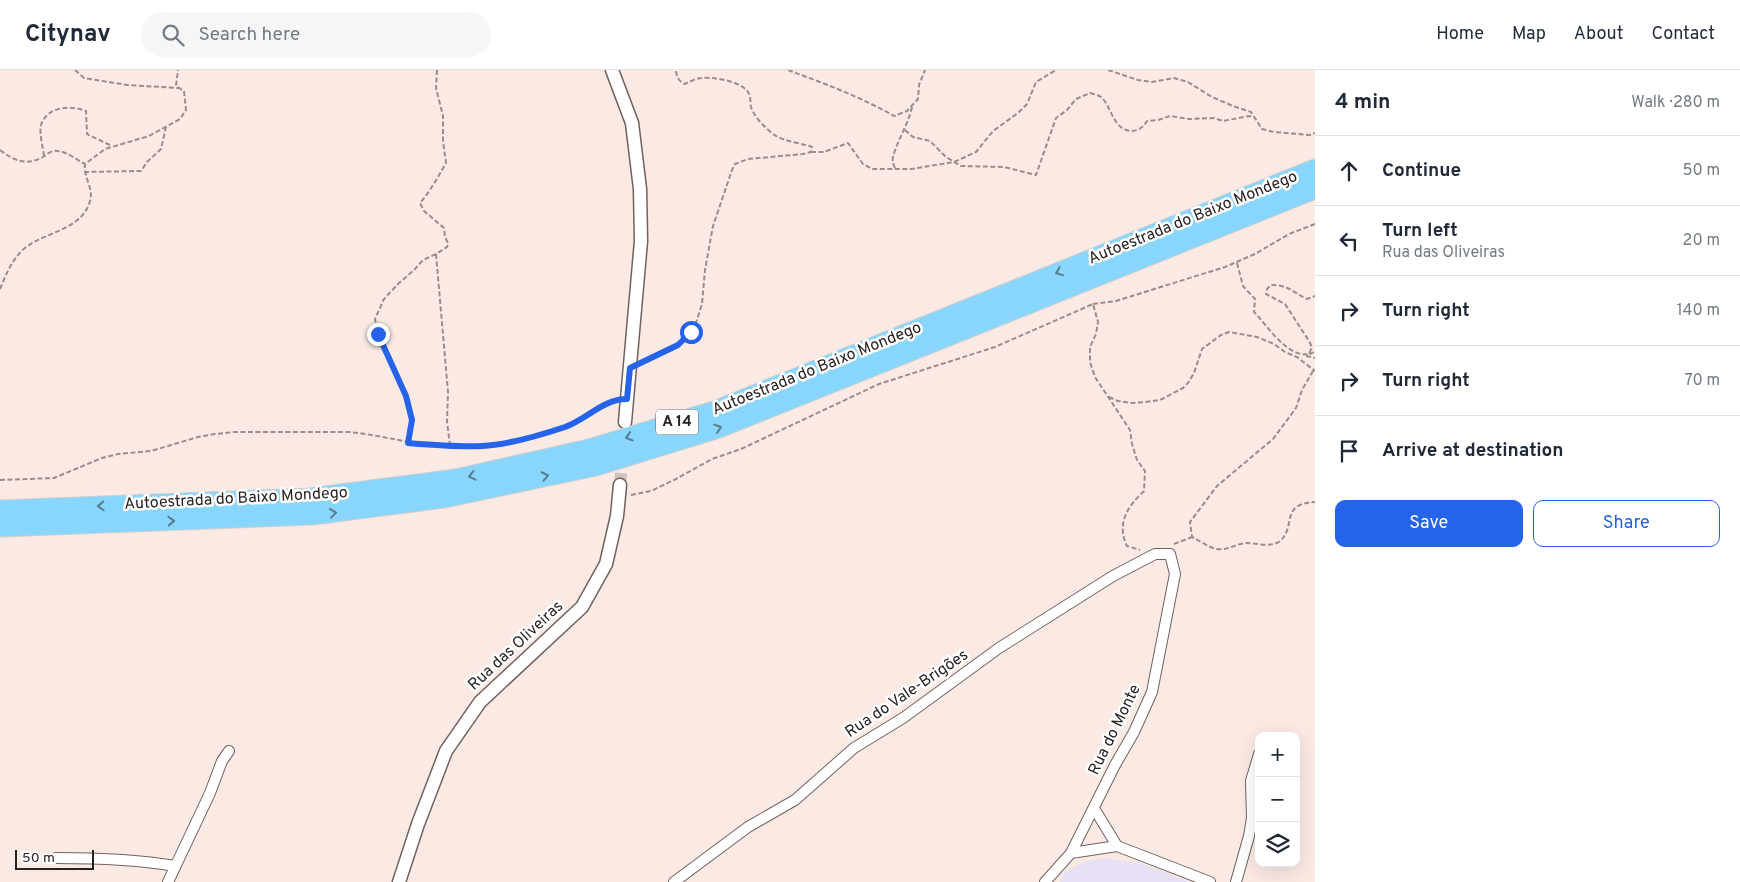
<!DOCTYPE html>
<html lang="en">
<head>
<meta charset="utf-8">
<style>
	body { margin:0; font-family:Overpass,sans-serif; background:#f6f6f7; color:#1f2937 }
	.controls { position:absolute; right:15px; bottom:15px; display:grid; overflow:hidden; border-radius:10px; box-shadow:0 5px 20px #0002 }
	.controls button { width:45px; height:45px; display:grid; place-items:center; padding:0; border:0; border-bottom:1px solid #e0e1e3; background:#fff; color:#1f2937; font:25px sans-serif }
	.scale { position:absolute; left:15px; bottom:12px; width:79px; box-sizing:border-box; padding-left:5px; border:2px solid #282220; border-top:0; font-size:14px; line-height:18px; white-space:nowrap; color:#282220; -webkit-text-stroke:4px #fff; paint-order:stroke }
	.stop { position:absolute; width:15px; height:15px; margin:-11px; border:4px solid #2563eb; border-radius:50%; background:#fff }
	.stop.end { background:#2563eb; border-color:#fff; box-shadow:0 1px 5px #0008 }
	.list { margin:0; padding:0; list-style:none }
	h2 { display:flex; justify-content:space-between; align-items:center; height:65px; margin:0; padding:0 20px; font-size:21px }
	h2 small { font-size:16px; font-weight:400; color:#747a83 }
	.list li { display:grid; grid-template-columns:32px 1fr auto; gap:15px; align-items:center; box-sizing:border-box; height:70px; padding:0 20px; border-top:1px solid #e0e1e3 }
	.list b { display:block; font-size:19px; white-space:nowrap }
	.list p { margin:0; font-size:16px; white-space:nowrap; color:#747a83 }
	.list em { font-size:16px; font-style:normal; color:#747a83 }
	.actions { display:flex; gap:10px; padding:15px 20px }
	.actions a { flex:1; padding:11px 0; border:1px solid #2563eb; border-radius:10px; text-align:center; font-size:18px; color:#2563eb }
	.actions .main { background:#2563eb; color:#fff }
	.icon { flex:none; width:28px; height:28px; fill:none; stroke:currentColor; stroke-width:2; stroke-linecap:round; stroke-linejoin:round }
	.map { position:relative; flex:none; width:1315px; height:812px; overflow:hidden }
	header { display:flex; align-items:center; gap:30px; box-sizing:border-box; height:70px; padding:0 25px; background:#fff; border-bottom:1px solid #e0e1e3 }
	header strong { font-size:24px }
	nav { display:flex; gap:28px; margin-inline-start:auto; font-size:18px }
	.search { width:350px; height:45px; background:#f6f6f7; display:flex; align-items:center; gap:12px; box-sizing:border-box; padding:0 18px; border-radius:28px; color:#747a83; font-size:19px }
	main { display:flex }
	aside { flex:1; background:#fff }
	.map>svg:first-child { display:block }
</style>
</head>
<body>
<header>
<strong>Citynav</strong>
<div class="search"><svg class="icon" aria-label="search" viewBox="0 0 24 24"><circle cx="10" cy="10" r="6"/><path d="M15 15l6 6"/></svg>Search here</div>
<nav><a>Home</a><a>Map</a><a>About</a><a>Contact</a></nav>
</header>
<main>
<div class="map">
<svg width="1315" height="812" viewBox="0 0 1315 812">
	<rect width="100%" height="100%" fill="#fbeae4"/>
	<path fill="#e8e0f5" d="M1105,788L1143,794L1190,812H1060L1065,802L1083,792Z"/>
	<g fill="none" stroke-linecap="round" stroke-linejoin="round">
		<path stroke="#d1c2bd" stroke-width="12" stroke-dasharray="12 6" stroke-linecap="butt" d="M620,415L623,382"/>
		<defs>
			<path id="minor" d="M1094,738L1117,776
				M56,788C96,788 135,789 175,796
				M168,812L210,723L222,691L229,681
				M674,812L748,757L795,730L854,678L903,648L999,578L1113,506L1155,484H1170L1175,504L1152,622L1134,662L1115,695L1071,783
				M1045,812L1071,783L1117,776L1210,812
				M1236,812L1249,766L1252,748L1251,711L1259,684"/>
			<path id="tertiary" d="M612,0L632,53L640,119L641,171L625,352
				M399,812L418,754L446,681L480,632L582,537L606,494L617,446L620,415"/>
			<path id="motorway" d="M0,440L310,428L456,409L589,379L717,340L1315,99
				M0,457L312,445L444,428L596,396L719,358L1315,119"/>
		</defs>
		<use href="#minor" stroke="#70625d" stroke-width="12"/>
		<use href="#tertiary" stroke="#70625d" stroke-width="15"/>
		<use href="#motorway" stroke="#d0cece" stroke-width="21"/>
		<path stroke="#998d89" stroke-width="2" stroke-dasharray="5 2.5" stroke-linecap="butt" d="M75,0L84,8L127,15L178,18
			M437,0L436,18L443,46V71L446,93C438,107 431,120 420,133L424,141L444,158L445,167L448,173L447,177L436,184L448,322L447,351L450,376H482L499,374L522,369L566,356L598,338L615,330
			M788,0C823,13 861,27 894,46L907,41L918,29L919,15L925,0
			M1108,0L1138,10L1152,12L1174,8L1188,12L1212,27L1233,36L1251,42L1262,59L1274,62L1310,65L1315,63
			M905,60L913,67L930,71L946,87L961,96L1004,97L1036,105L1056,48L1067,40L1076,29L1090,23C1094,24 1098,25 1101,27C1112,37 1113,60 1131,61C1139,61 1143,57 1147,51L1158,50L1170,46L1189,49L1214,48L1223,51L1249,46L1254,47
			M0,80C14,91 27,96 43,87C47,84 52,80 57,81C66,81 77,90 85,94
			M811,82H824L848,73L863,94L872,99H911L954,92L976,82L993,61L1018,43L1027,34L1036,12L1056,0
			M44,86C43,77 39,64 41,55C47,36 71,35 86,41L87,64L112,76
			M895,98C893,94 892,91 893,87C897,71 908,55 912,37
			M84,102L141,101L147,92L161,79L166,57
			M1237,193L1243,216L1255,229L1254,242C1267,255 1287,288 1309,284L1312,277L1309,271L1285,234L1266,224L1267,219L1271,215C1289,215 1292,222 1307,229L1315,226
			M0,219C7,202 14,185 29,175C50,161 82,159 90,131C94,118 83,107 85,94L105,79L149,66L180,49L186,40L184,21L176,16L178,0
			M1093,234L1116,231L1225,197L1255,184L1289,164L1315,154
			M1309,284L1315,282
			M1306,286L1315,288
			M642,293L678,275L691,262L696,253L702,234L705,200L713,156L732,100L735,94L748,89L803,84L811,82L812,77C801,73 787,72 776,66C767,60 754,47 751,37C750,32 751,26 748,22C741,11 714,7 702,8C696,8 690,12 684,14C679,11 676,6 676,0
			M1313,301L1302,320L1296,338L1273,369L1217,416L1190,452L1192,467C1200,471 1208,477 1216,479C1227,481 1235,474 1246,473C1256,473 1271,478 1280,471C1297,456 1279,434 1315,432
			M1109,327L1118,331L1131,333L1145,332L1160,330L1183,318L1188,313L1194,303L1202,279L1221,265L1229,262L1257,267L1274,274L1285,282L1297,287L1315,301
			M408,373L411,350L406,326L378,264L375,249L384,229L398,214L414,200L423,190L436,184
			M0,410L54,408L102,388L118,384L151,381L198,367L215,364L234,362H349C383,365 415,376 449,376
			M631,425L651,421L674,410L712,389L741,379L879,314L995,277L1093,234L1098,252L1096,264L1090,277V292L1095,307L1130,360L1132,374L1137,390L1145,401L1144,421C1128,436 1116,453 1127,476L1140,480
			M1174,474L1192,467"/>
		<use href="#minor" stroke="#fff" stroke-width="10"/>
		<use href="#tertiary" stroke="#fff" stroke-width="12"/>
		<use href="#motorway" stroke="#88d5fd" stroke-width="19"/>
	</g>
	<defs><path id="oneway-chevron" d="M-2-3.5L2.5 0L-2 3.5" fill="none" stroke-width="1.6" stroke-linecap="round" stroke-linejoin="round" transform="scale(1.25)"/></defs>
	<g stroke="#587c8e">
		<use href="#oneway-chevron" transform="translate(1059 202) rotate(158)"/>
		<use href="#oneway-chevron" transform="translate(718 358) rotate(-19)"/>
		<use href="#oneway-chevron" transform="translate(629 367) rotate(163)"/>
		<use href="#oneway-chevron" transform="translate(472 406) rotate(167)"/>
		<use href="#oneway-chevron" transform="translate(545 406) rotate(-12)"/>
		<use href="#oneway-chevron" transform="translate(101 436) rotate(178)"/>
		<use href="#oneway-chevron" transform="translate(333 443) rotate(-7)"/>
		<use href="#oneway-chevron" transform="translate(171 451) rotate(-2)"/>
	</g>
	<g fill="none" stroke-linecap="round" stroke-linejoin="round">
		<path stroke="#2563eb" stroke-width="6" d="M378,264L406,326L412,350L408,373C433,375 457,377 482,376C506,375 541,365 565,357C587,349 603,329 627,329L630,298L678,275L691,262"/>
	</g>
	<g text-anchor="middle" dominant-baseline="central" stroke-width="5" stroke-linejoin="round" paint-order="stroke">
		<rect fill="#fff" stroke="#686463" stroke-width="1" x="656" y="339.5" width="42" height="25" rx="4"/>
		<g font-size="15" font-weight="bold" fill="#282220">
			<text x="677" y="352">A 14</text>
		</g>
		<g font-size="16" fill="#282220" stroke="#fff">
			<text transform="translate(1193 148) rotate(-22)">Autoestrada do Baixo Mondego</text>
			<text transform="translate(817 299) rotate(-22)">Autoestrada do Baixo Mondego</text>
			<text transform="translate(236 429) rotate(-3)">Autoestrada do Baixo Mondego</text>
			<text transform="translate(516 576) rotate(-43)">Rua das Oliveiras</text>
			<text transform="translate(907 624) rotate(-34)">Rua do Vale-Brigões</text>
			<text transform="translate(1115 660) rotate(-64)">Rua do Monte</text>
		</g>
	</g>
</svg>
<div class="controls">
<button>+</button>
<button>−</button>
<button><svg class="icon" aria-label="layers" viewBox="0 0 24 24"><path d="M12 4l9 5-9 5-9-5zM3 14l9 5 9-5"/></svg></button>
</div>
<div class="scale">50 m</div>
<div class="stop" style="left:691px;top:262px"></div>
<div class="stop end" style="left:378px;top:264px"></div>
</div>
<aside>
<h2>4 min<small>Walk · 280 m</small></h2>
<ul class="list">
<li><svg class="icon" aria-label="ahead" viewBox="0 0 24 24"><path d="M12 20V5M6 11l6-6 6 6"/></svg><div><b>Continue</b></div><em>50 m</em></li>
<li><svg class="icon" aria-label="left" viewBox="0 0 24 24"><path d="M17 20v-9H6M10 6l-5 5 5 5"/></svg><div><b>Turn left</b><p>Rua das Oliveiras</p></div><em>20 m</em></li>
<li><svg class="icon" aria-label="right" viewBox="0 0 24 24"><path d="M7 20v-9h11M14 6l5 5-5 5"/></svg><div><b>Turn right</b></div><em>140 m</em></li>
<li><svg class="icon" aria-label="right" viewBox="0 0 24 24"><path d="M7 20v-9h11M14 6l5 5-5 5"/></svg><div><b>Turn right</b></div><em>70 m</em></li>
<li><svg class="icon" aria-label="arrive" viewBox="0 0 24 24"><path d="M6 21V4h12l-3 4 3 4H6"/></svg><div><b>Arrive at destination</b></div></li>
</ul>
<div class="actions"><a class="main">Save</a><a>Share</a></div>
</aside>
</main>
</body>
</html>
